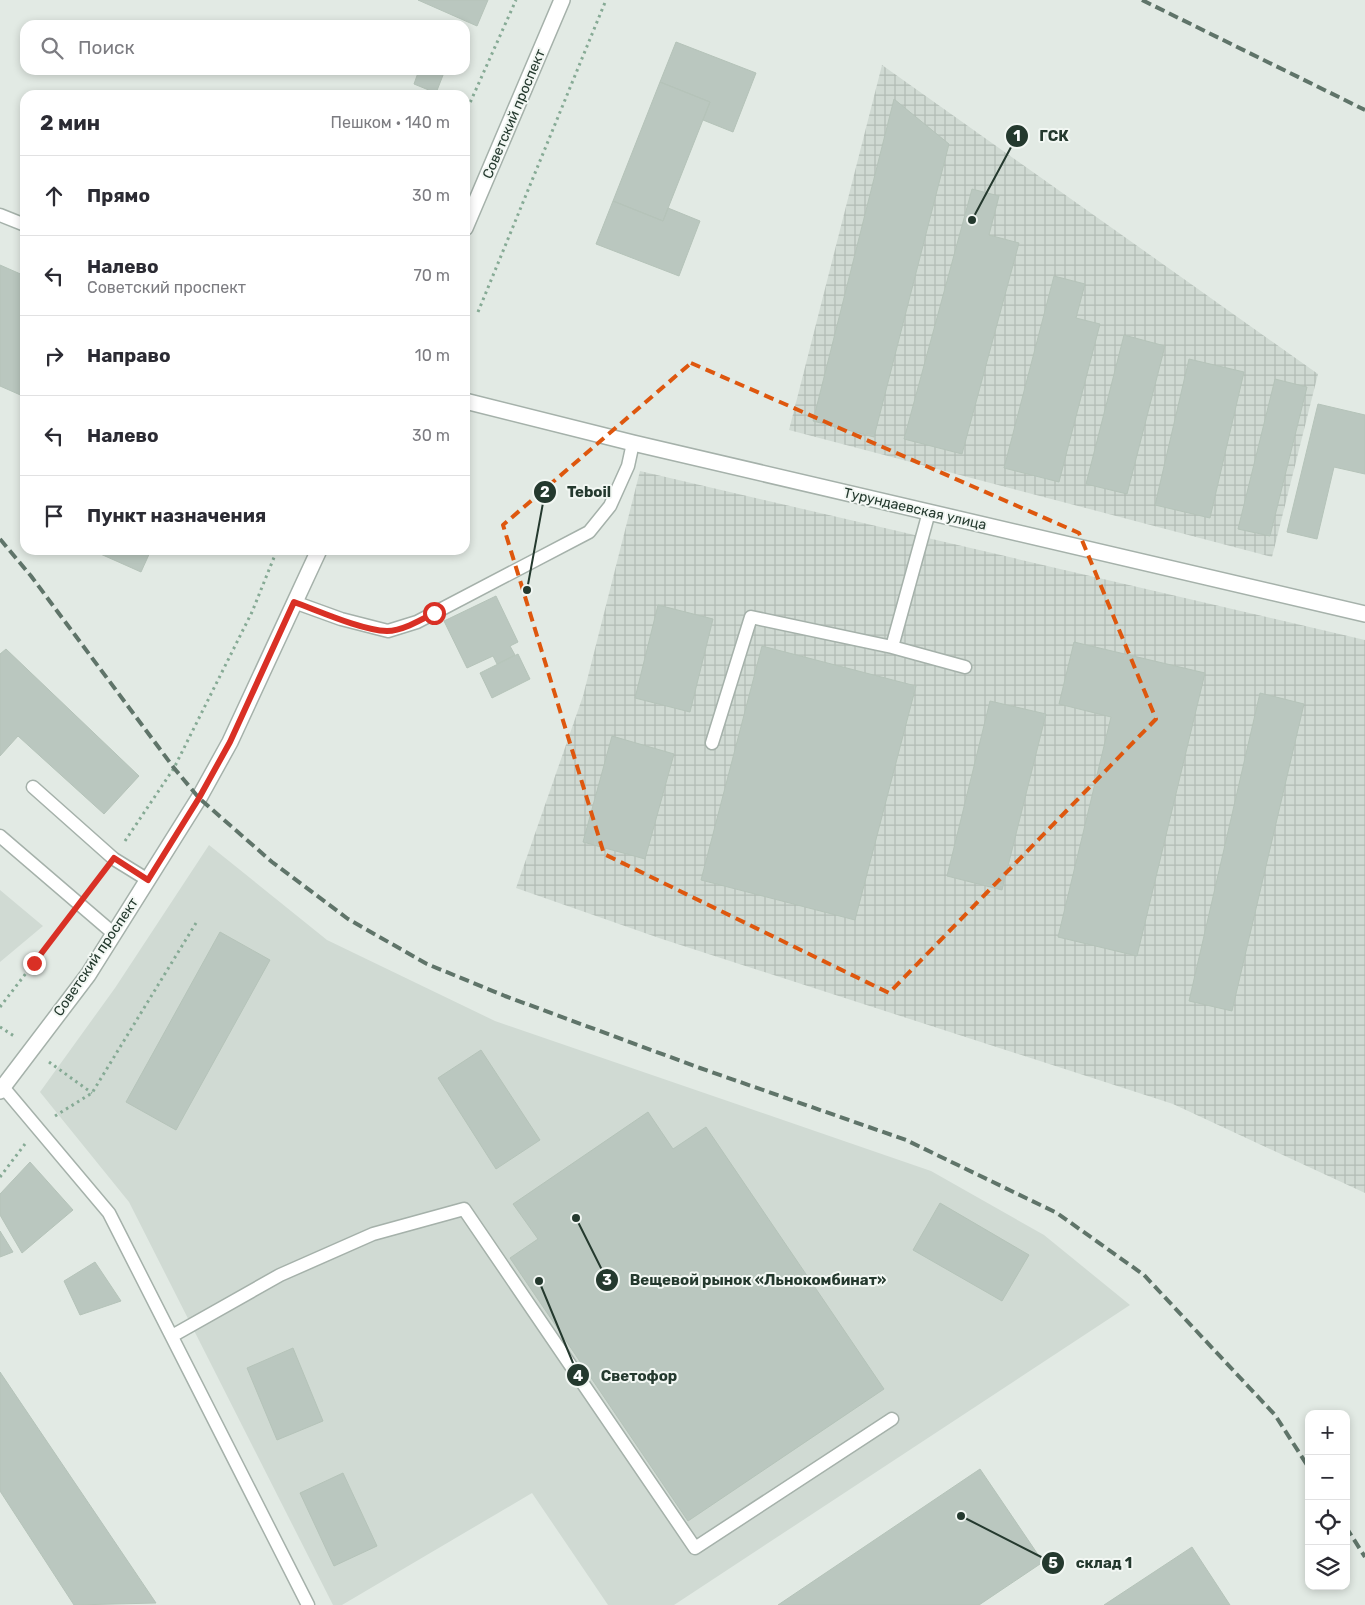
<!DOCTYPE html>
<html lang="ru">
<head>
<meta charset="utf-8">
<style>
	body { margin:0; font-family:Rubik,sans-serif; background:#f2f2f3; color:#2b2b33 }
	.controls { position:absolute; right:15px; bottom:15px; display:grid; overflow:hidden; border-radius:10px; box-shadow:0 2px 8px #0003 }
	.controls button { width:45px; height:45px; display:grid; place-items:center; padding:0; border:0; border-bottom:1px solid #e1e1e2; background:#fff; color:#2b2b33; font:25px sans-serif }
	.stop { position:absolute; width:15px; height:15px; margin:-11px; border:4px solid #d93025; border-radius:50%; background:#fff }
	.stop.end { background:#d93025; border-color:#fff; box-shadow:0 1px 5px #0008 }
	.list { margin:0; padding:0; list-style:none }
	h2 { display:flex; justify-content:space-between; align-items:center; height:65px; margin:0; padding:0 20px; font-size:21px }
	h2 small { font-size:16px; font-weight:400; color:#7c7c81 }
	.list li { display:grid; grid-template-columns:32px 1fr auto; gap:15px; align-items:center; box-sizing:border-box; height:80px; padding:0 20px; border-top:1px solid #e1e1e2 }
	.list b { display:block; font-size:19px; white-space:nowrap }
	.list p { margin:0; font-size:16px; white-space:nowrap; color:#7c7c81 }
	.list em { font-size:16px; font-style:normal; color:#7c7c81 }
	.icon { flex:none; width:28px; height:28px; fill:none; stroke:currentColor; stroke-width:2; stroke-linecap:round; stroke-linejoin:round }
	.map { position:relative; flex:none; width:1365px; height:1605px; overflow:hidden }
	.search { position:absolute; background:#fff; box-shadow:0 2px 8px #0003; left:20px; top:20px; width:450px; height:55px; display:flex; align-items:center; gap:12px; box-sizing:border-box; padding:0 18px; border-radius:15px; color:#7c7c81; font-size:19px }
	.panel { position:absolute; background:#fff; box-shadow:0 2px 8px #0003; left:20px; top:90px; width:450px; height:465px; border-radius:15px }
	.map>svg:first-child { display:block }
</style>
</head>
<body>
<div class="map">
<svg width="1365" height="1605" viewBox="0 0 1365 1605">
	<defs>
		<pattern id="industrial-grid" width="8" height="8" patternUnits="userSpaceOnUse" patternTransform="scale(1.25)"><rect width="8" height="8" fill="#d0dad3"/><path d="M0 4h8M4 0v8" fill="none" stroke="#b2bcb5"/></pattern>
	</defs>
	<rect width="100%" height="100%" fill="#e2eae4"/>
	<path fill="#d0dad3" d="M209,845L327,940L495,1021L931,1171L1044,1235L1130,1305L674,1605H608L532,1493L342,1605H333L129,1202L40,1092L115,988Z
		M0,890L43,926L0,962Z"/>
	<path fill="url(#industrial-grid)" d="M882,65L1318,374L1272,557L789,430Z
		M640,471L1365,640V1193L1173,1104L662,939L516,888L583,696Z"/>
	<path fill="#bac7bf" stroke="#b5c3b9" d="M418,0H488L477,26Z
		M676,42L756,73L733,132L703,120L710,102L660,82Z
		M419,70H445L436,93L414,84Z
		M660,82L710,102L663,221L613,201Z
		M894,99L949,144L874,437L813,421Z
		M972,189L999,196L989,235L1019,243L962,454L904,439Z
		M613,201L663,221L668,208L700,221L679,276L596,244Z
		M0,265L25,276V397L0,386Z
		M1054,276L1085,284L1076,318L1100,324L1059,482L1004,468Z
		M1124,335L1165,346L1127,494L1086,484Z
		M1189,359L1244,372L1210,518L1155,505Z
		M1275,379L1307,387L1270,536L1238,529Z
		M1318,404L1365,415V474L1334,467L1317,539L1287,532Z
		M97,550H151L141,572L96,552Z
		M496,596L518,642L510,646L515,655L497,664L493,656L467,668L444,621Z
		M658,605L713,619L690,712L635,698Z
		M1074,642L1205,673L1137,956L1058,937L1111,717L1059,704Z
		M762,646L916,686L855,920L701,880Z
		M6,649L139,776L104,814L18,736L0,756V654Z
		M518,654L530,679L492,698L480,673Z
		M1260,693L1304,704L1232,1011L1189,1001Z
		M990,701L1046,714L1002,890L947,876Z
		M612,736L674,754L645,859L583,842Z
		M220,932L270,960L176,1130L126,1102Z
		M481,1050L540,1140L496,1169L438,1078Z
		M648,1112L673,1149L706,1127L884,1389L688,1521L510,1258L538,1239L513,1204Z
		M30,1162L73,1210L22,1253L0,1215V1194Z
		M940,1203L1029,1255L1002,1301L913,1250Z
		M0,1231L13,1252L0,1257Z
		M95,1262L121,1301L80,1315L64,1281Z
		M293,1348L323,1421L277,1440L247,1368Z
		M0,1372L156,1603L74,1605L0,1491Z
		M980,1469L1043,1562L979,1605H778Z
		M343,1473L377,1546L334,1566L300,1493Z
		M1192,1547L1230,1605H1104Z"/>
	<g fill="none" stroke-linecap="round" stroke-linejoin="round">
		<defs>
			<path id="service" d="M0,215L25,225
				M294,602L341,619L388,631L417,622L589,532L610,506L628,466L633,443
				M892,647L965,667
				M712,743L751,617L892,647L929,512
				M33,787L114,859L148,880
				M0,836L113,933
				M3,1087L109,1213L308,1605
				M172,1336L280,1275L373,1234L464,1209L695,1548L892,1419"/>
			<path id="minor" d="M465,401L633,443L1365,614"/>
			<path id="tertiary" d="M465,228L562,0
				M0,1091L88,975L199,798L230,742L319,550"/>
		</defs>
		<use href="#service" stroke="#a5b1aa" stroke-width="15"/>
		<use href="#minor" stroke="#a5b1aa" stroke-width="18"/>
		<use href="#tertiary" stroke="#a5b1aa" stroke-width="18"/>
		<path stroke="#86aa95" stroke-width="3" stroke-dasharray="2.5 4" stroke-linecap="butt" d="M465,114L516,0
			M478,312L606,0
			M125,841L174,768L252,612L277,550
			M92,887L102,874
			M0,1007L67,920
			M0,1027L14,1036
			M49,1062L92,1093
			M55,1116L92,1093L196,923
			M0,1177L25,1144"/>
		<use href="#service" stroke="#fff" stroke-width="12"/>
		<use href="#minor" stroke="#fff" stroke-width="15"/>
		<use href="#tertiary" stroke="#fff" stroke-width="15"/>
		<path stroke="#5f7469" stroke-width="4" stroke-dasharray="10 5" stroke-linecap="butt" d="M1142,0L1365,110
			M0,539L31,576L174,768L199,798L272,862L348,919L427,964L505,996L700,1068L906,1140L1057,1213L1144,1275L1275,1415L1309,1468
			M1346,1527L1365,1557"/>
	</g>
	<g fill="none" stroke-linecap="round" stroke-linejoin="round">
		<path stroke="#d93025" stroke-width="6" d="M34,963L114,858L148,880L199,798L230,742L294,602C319,611 361,630 387,631C402,631 421,620 434,613"/>
	</g>
	<path fill="none" stroke="#de570e" stroke-width="4" stroke-dasharray="10 6" stroke-linejoin="round" d="M691,363L1079,533L1156,719L889,993L604,854L503,525Z"/>
	<g text-anchor="middle" dominant-baseline="central" stroke-width="4" stroke-linejoin="round" paint-order="stroke">
		<g font-size="14" fill="#24392e" stroke="#f2f7f3">
			<text transform="translate(514 114) rotate(-67)">Советский проспект</text>
			<text transform="translate(915 509) rotate(13)">Турундаевская улица</text>
			<text transform="translate(96 957) rotate(-56)">Советский проспект</text>
		</g>
	</g>
	<path fill="none" stroke="#24392e" stroke-width="2" d="M972 220L1017 136M527 590L545 492M576 1218L607 1280M539 1281L578 1375M961 1516L1053 1563"/>
	<g fill="#24392e" stroke="#f2f7f3" stroke-width="2">
		<circle cx="972" cy="220" r="5"/>
		<circle cx="527" cy="590" r="5"/>
		<circle cx="576" cy="1218" r="5"/>
		<circle cx="539" cy="1281" r="5"/>
		<circle cx="961" cy="1516" r="5"/>
		<circle cx="1017" cy="136" r="12"/>
		<circle cx="545" cy="492" r="12"/>
		<circle cx="607" cy="1280" r="12"/>
		<circle cx="578" cy="1375" r="12"/>
		<circle cx="1053" cy="1563" r="12"/>
	</g>
	<g font-size="15" text-anchor="middle" font-weight="bold" fill="#fff">
		<text x="1017" y="141">1</text>
		<text x="545" y="497">2</text>
		<text x="607" y="1285">3</text>
		<text x="578" y="1381">4</text>
		<text x="1053" y="1568">5</text>
	</g>
	<g font-size="15" text-anchor="middle" font-weight="bold" fill="#24392e" stroke="#f2f7f3" stroke-width="4" stroke-linejoin="round" paint-order="stroke">
		<text x="1054" y="141">ГСК</text>
		<text x="589" y="497">Teboil</text>
		<text x="758" y="1285">Вещевой рынок «Льнокомбинат»</text>
		<text x="639" y="1381">Светофор</text>
		<text x="1104" y="1568">склад 1</text>
	</g>
</svg>
<div class="controls">
<button>+</button>
<button>−</button>
<button><svg class="icon" aria-label="locate" viewBox="0 0 24 24"><circle cx="12" cy="12" r="6"/><path d="M12 2v4M12 18v4M2 12h4M18 12h4"/></svg></button>
<button><svg class="icon" aria-label="layers" viewBox="0 0 24 24"><path d="M12 4l9 5-9 5-9-5zM3 14l9 5 9-5"/></svg></button>
</div>
<div class="stop" style="left:434px;top:613px"></div>
<div class="stop end" style="left:34px;top:963px"></div>
<div class="search"><svg class="icon" aria-label="search" viewBox="0 0 24 24"><circle cx="10" cy="10" r="6"/><path d="M15 15l6 6"/></svg>Поиск</div>
<section class="panel">
<h2>2 мин<small>Пешком · 140 m</small></h2>
<ul class="list">
<li><svg class="icon" aria-label="ahead" viewBox="0 0 24 24"><path d="M12 20V5M6 11l6-6 6 6"/></svg><div><b>Прямо</b></div><em>30 m</em></li>
<li><svg class="icon" aria-label="left" viewBox="0 0 24 24"><path d="M17 20v-9H6M10 6l-5 5 5 5"/></svg><div><b>Налево</b><p>Советский проспект</p></div><em>70 m</em></li>
<li><svg class="icon" aria-label="right" viewBox="0 0 24 24"><path d="M7 20v-9h11M14 6l5 5-5 5"/></svg><div><b>Направо</b></div><em>10 m</em></li>
<li><svg class="icon" aria-label="left" viewBox="0 0 24 24"><path d="M17 20v-9H6M10 6l-5 5 5 5"/></svg><div><b>Налево</b></div><em>30 m</em></li>
<li><svg class="icon" aria-label="arrive" viewBox="0 0 24 24"><path d="M6 21V4h12l-3 4 3 4H6"/></svg><div><b>Пункт назначения</b></div></li>
</ul>
</section>
</div>
</body>
</html>
